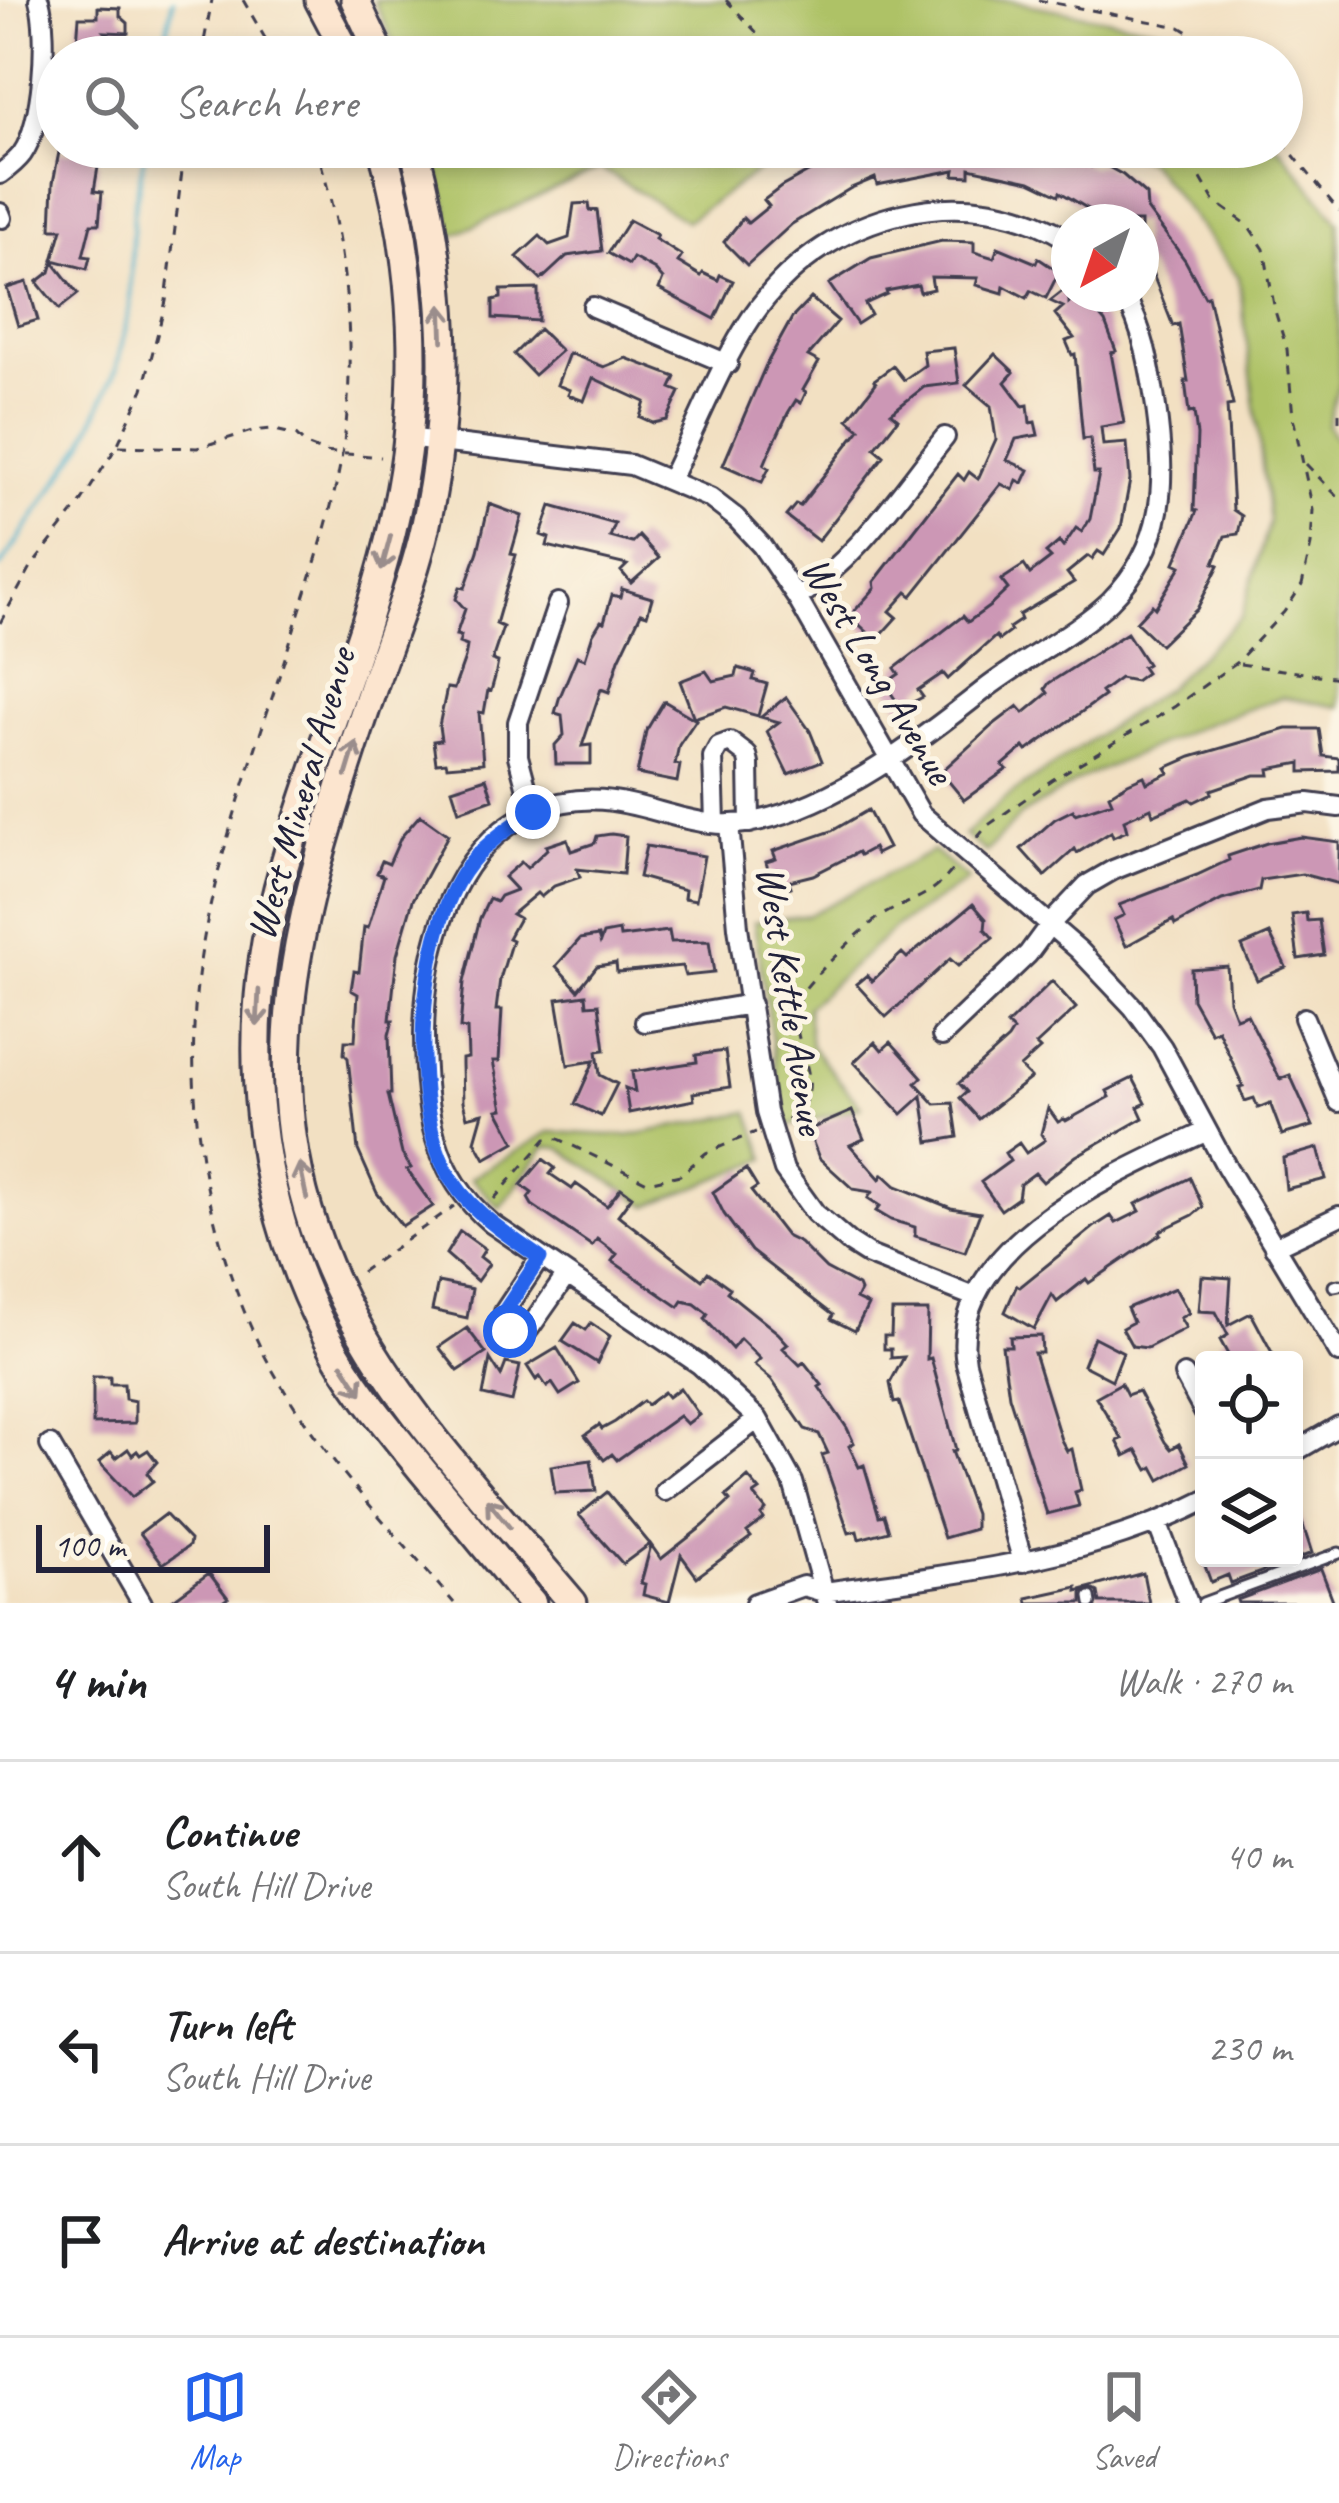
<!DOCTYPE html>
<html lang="en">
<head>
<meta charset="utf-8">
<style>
	body { margin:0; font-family:Caveat,sans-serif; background:#f6f6f6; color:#202124 }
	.controls { position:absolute; right:36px; bottom:36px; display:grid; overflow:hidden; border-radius:12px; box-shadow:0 6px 18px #0003 }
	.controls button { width:108px; height:108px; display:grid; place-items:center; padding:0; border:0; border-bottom:3px solid #e0e0e0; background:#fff; color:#202124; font:60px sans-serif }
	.compass { position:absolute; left:1051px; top:204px; width:108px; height:108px; border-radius:50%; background:#fff; box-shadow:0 6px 18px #0003; rotate:220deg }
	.scale { position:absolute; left:36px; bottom:30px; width:234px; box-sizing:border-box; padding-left:12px; border:6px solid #22223b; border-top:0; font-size:33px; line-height:42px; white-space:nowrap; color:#22223b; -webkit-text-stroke:9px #fcf5e5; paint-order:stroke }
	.stop { position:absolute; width:36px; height:36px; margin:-27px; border:9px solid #2563eb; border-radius:50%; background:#fff }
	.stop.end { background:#2563eb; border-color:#fff; box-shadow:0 3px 12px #0008 }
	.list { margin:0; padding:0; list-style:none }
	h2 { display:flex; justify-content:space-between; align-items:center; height:156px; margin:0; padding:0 48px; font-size:51px }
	h2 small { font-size:39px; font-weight:400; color:#757577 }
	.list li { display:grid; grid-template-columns:78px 1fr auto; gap:36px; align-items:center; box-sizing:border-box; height:192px; padding:0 48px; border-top:3px solid #e0e0e0 }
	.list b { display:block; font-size:45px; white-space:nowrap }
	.list p { margin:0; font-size:39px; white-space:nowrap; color:#757577 }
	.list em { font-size:39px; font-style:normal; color:#757577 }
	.icon { flex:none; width:66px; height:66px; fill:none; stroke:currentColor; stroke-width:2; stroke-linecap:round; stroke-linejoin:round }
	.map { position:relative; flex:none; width:1339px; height:1603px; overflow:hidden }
	.search { position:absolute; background:#fff; box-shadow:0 6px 18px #0003; left:36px; right:36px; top:36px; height:132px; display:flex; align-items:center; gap:30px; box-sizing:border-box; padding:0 42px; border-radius:66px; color:#757577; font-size:45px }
	.sheet { height:732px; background:#fff }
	nav { display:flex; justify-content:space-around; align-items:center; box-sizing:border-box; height:168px; border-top:3px solid #e0e0e0; background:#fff; font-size:33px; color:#757577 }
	nav a { display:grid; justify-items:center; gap:6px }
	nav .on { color:#2563eb }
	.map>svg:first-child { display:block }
</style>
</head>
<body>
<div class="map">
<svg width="1339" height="1603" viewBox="0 0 1339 1603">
	<rect width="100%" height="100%" fill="#fcf5e5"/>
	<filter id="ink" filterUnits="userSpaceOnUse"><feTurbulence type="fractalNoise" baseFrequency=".00833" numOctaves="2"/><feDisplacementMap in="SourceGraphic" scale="24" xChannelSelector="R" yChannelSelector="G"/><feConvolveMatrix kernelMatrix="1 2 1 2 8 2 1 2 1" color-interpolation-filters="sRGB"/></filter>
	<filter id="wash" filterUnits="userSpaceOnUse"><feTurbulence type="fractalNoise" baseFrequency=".004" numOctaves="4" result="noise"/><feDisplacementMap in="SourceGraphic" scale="48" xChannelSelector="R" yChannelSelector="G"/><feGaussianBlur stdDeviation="2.7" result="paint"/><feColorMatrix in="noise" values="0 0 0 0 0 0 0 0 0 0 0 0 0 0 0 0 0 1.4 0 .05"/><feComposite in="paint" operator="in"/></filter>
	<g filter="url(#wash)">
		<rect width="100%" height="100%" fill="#f2e0c2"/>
		<path fill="#aec266" stroke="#687250" stroke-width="3" d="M374,0H1005L1188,34L1206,57H400Z
			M430,147H793L686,221L600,168L450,237L448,211Z
			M1115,147H1279L1339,222V382L1327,426L1339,442V707L1282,697L1201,726L1083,778L1020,816L986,852L964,835L1003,800L1166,688L1242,616L1269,522L1239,277L1150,163Z
			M933,851L968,880L898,925L807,1007L811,1046L861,1107L785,1127L754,922L808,915Z
			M749,1112L766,1159L648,1206L560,1148L545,1147L500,1208L471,1178L549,1132L627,1136Z"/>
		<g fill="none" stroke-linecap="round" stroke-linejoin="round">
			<path stroke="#4aafca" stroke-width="4.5" d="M162,57L173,0
				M0,567L84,443L116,370L130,308L133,214L146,147"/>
		</g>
		<g id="blocks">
			<path fill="#cc97b5" d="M98,7L120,8V16L128,23V33L105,32L130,57H76L79,17H98Z
				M75,147H96L94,161H99L94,191L102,192L99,224H91L83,256L90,257L87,269L53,260L62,229H51L53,183L59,152L71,153Z
				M868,147H1034L1055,154L1057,149L1091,167L1103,164L1123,175L1146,195L1147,209L1185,260L1205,297L1208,296L1233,405L1227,406L1233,510L1242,516L1238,534L1225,536L1214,563L1219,565L1197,609L1160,645L1136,622L1152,605L1155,608L1181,566L1175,563L1197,511L1194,510L1197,435L1194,412L1189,413L1185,381H1188L1179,324L1173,326L1152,272L1141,258V222H1094L1100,216L1060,192L1059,195L1030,181L970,168V176L954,175L955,170L877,185L875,178L851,188L792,224L747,265L724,242L743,218L748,223L769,206L764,200L781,187L826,162L823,155L839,148L849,169L871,161Z
				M589,203L590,211L597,210L602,251L567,256L541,280L517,257L540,236L549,245L569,238L574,204Z
				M629,220L657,235L655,239L682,256L678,262L701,276L703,273L718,280L720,275L733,281L715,319L659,289L663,279L655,270L633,258L629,265L608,253Z
				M942,241L974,242V252L994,258L998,247L1036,263L1038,258L1059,272L1046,298L1031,291L1027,298L1004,286L1003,293L976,285L978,278L931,277L933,289L920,292L918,285L886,291L887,294L865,304L871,315L857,324L829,284L871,258Z
				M53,262L78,294L59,309L37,282L50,272Z
				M27,282L38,320L18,326L7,288Z
				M1069,286V303L1081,295L1085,299L1105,322L1116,351L1111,353L1124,423L1101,427L1103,445L1127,443L1130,480L1121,528L1104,555L1098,551L1092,559L1088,556L1067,573L1074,582L1019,615L1021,620L1009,628L1011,631L999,640L996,636L948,679L943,673L918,690L923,697L901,708L885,684L899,674L895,668L963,616L968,622L990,606L1008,589L1001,580L1024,565L1030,574L1051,558L1046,553L1059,542L1063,547L1076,528L1082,532L1090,519L1099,473H1094L1090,438L1083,439L1075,354L1072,355L1066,341L1074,338L1055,314L1063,307L1050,301Z
				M538,289V321L493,318V300L501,298V290Z
				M811,298L838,321L808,356L819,362L803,390L806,392L801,403L796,400L788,413L769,453L764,465L769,468L762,482L723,465L766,365L792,318Z
				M539,329L561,351L534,375L514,354Z
				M954,348L959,383L924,387L891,413L898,419L875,448L884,456L818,541L786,516L796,504L800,506L860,429L848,419L876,383L874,380L893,366L904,380L925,365L923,351Z
				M569,353L604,367L626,358L676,377L671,388L680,392L667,420L653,423L640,417L645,402L593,378L584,401L568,395L570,390L557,385Z
				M995,354L1014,372L1005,382L1023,406L1028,405L1030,423L1035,422L1038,435L1016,439L1007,460L1029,470L1023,483L1017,480L1013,490L1001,484L912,596L907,592L890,611L897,617L876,640L850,616L875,588L874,582L958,474L964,480L969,472L978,479L996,439L991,406L966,385Z
				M489,504L522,516L511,554L516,555L496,624L503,627L492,660L498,662L495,677L491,691L488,690L484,713L479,712L483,763L447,766L446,762L436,763L433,741L441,740L439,726L447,688L454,689L465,658L467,646L459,643L461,636L456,635L465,609L456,599L460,587L465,588L478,551Z
				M551,506L615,524L610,537L632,543L639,536L659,558L631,583L621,571L627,565L547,546L549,538L541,535Z
				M622,589L652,598L647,615L641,613L619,659L609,692L601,689L582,746L591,745V764H556L555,745L564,735L562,715L555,713L559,699L577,656L585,659L593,634L601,621L604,622L612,595L620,597Z
				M1127,633L1147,664L1142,667L1146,673L1135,681L1120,678L1101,692L1104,696L1027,751L1024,747L1003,765L1007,769L964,800L941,772L993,725L1018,706L1024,713L1048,693L1045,689L1049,683Z
				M738,668L755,673L753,680L767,684L758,716L726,707L694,718L680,681L706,671L713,681L736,676Z
				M786,697L810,731L822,761L788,774L767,731L779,722L761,717Z
				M664,701L696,720L679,745L675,764L680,765L677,782L637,774L646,731Z
				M1287,729H1319L1323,756L1339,758V771L1301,772V763L1269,769L1270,775H1255L1211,790L1212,793L1194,802L1190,799L1153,815L1151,808L1124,820L1127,831L1113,837L1111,832L1077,853L1075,849L1045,876L1021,849L1055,819L1073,810L1075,814L1112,802L1109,795L1128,783L1144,776L1147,783L1169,773L1166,768L1191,757Z
				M486,778L493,799L459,811L452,789Z
				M868,810L888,848L876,854L873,848L860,855L858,852L813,875L789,881L791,887L774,892L766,862L776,859L773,851L832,831Z
				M420,815L448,835L413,900L397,955L390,1020H393L389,1035L391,1094H388L402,1154L411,1168L407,1170L433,1206L402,1226L377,1193L358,1150L348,1058L344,1054L345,1041H355L358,994L351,990L354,971L359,972L364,927L368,928L384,876L377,873L382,861L389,864L401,837Z
				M611,834L626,836L623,874L577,869L580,877L554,886L541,897L537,893L512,914L519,918L508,938L512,940L500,979L496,1010H502L499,1061H493L503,1109L498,1110L515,1142L485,1159L475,1141L483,1113L467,1117L463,1102L462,1064V1059L468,1058L467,1029L460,1028L464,982L480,918L489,899L496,902L500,896L516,890L504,877L521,862L527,868L547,849L546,846L567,839L571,851L595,843L597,836Z
				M1301,837L1339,842V884L1302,874L1261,880L1259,890L1222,900L1175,925L1173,920L1126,946L1114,920L1124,915L1119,905L1197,875L1229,860L1228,856L1267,843Z
				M646,846L704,856L696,900L684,898L685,890L639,877Z
				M973,904L986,919L985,929L993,938L958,966L950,959L886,1017L856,984L867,975L872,981L902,953L907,958Z
				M1306,913L1307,921L1319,920L1324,955L1298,959L1292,915Z
				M619,931L620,937L669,931L671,942L709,941L714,973L685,976L682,966L617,972L616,963L597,966L578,990L556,966L580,939L598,936L600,942L603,934Z
				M1270,934L1286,967L1257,980L1242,946Z
				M1227,966L1229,1000L1236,1018L1247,1014L1280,1079L1290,1075L1313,1126L1282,1135L1270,1103L1258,1108L1254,1098L1245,1101L1239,1087L1243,1086L1218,1030L1211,1033L1192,999L1191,969Z
				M1052,981L1076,1008L1036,1045L1040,1049L1020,1067L1031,1078L979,1119L960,1098L967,1092L959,1083L1008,1039L1013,1031L1007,1025Z
				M586,995L587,1005L599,1004L605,1050L597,1051L600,1075L617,1084L601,1116L575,1104L594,1061L568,1065L557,999Z
				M875,1042L882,1050L891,1042L922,1077L916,1083L935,1104L953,1103L958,1137L929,1142L922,1096L902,1114L854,1062Z
				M725,1051L730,1087L693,1093L694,1100L629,1113L625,1088L635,1092L632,1072L697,1062L696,1055Z
				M1133,1078L1146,1103L1138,1107L1143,1118L1076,1156L1043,1182L1035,1173L1020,1184L1018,1198L1001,1210L981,1182L1010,1161L1005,1153L1019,1143L1026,1153L1045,1140L1041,1134L1048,1108L1058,1122L1064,1119L1066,1121L1110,1097L1107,1091Z
				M852,1111L864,1139L850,1145L880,1179L883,1174L896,1186L951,1208L980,1213L965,1252L915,1236V1227L891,1220L876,1211L880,1206L868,1198L872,1192L853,1189L819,1158L808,1130Z
				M1318,1148L1326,1179L1286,1189L1283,1158Z
				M543,1159L555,1168L550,1174L572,1189L576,1184L607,1206L621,1188L632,1196L618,1215L623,1219L702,1280L708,1272L730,1288L727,1292L778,1333L788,1344L783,1348L800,1365L804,1362L822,1385L819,1387L847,1428L854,1443L849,1446L859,1467L864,1465L879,1516L884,1515L889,1531L859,1539L857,1531L849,1533L822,1455L828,1453L819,1434L805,1429L771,1379L754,1365L760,1359L740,1339L732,1349L705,1319L708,1314L695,1304L683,1301L679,1307L612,1261L617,1254L597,1239L592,1246L532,1205L528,1198L532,1193L521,1185Z
				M746,1169L757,1187L751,1191L786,1236L800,1243L826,1269L858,1286L860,1291L856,1299L868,1305L855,1331L831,1319L833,1315L751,1251L724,1214L713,1192Z
				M1190,1178L1203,1207L1193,1215L1160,1231L1161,1234L1089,1283L1086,1279L1057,1302L1052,1295L1034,1329L1005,1312L1017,1285L1020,1287L1094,1227L1111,1216L1116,1223L1140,1211L1136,1204Z
				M460,1231L485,1249L480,1257L489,1264L477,1281L446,1254Z
				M1202,1276L1231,1278L1228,1325L1251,1313L1276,1360H1231L1220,1340L1228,1335L1216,1312L1199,1311Z
				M438,1282L472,1289L467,1318L432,1310Z
				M1175,1288L1189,1313L1180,1318L1186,1328L1147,1348L1132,1346L1122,1328L1133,1322L1127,1308Z
				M892,1311H928L927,1359L931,1358L956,1450L952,1451L975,1514V1529L944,1538L899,1402L894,1403L890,1383L904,1357L891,1358V1349H884V1336H891Z
				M575,1323L586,1330L591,1323L610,1336L597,1363L562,1341Z
				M467,1328L486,1353L458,1371L439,1347Z
				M1041,1336L1042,1353H1034L1061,1440L1067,1451L1072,1449L1081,1490L1075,1492L1079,1506L1047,1514L1009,1396L1002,1346H1011L1010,1337Z
				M1094,1337L1123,1352L1112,1380L1083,1365Z
				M557,1348L579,1383L560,1395L552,1383L547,1387L540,1377L536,1380L527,1366Z
				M490,1359L501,1376L506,1363L520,1366L512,1402L483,1395Z
				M93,1377H110V1384H124L125,1399L135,1401V1423L93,1424Z
				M1121,1383L1127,1395L1138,1391L1165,1442L1171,1449L1179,1444L1189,1464L1160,1480L1153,1467L1148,1470L1137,1450L1125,1456L1117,1441L1122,1439L1096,1397Z
				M680,1388L699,1415L687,1424L679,1416L617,1460L612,1454L604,1460L585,1435L599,1425L602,1429L615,1422L643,1401L647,1405L664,1392L668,1397Z
				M128,1449L132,1455L137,1451L140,1455L148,1450L157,1462L147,1473L153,1481L132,1497L99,1462L111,1452L116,1458Z
				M591,1460L596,1491L555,1493L551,1466Z
				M748,1477L760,1491L754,1495L766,1510L761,1515L764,1519L747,1532L751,1537L697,1577L681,1555L669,1602L643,1595L645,1584L641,1583L651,1545L661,1559L703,1526L730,1501L726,1496Z
				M607,1492L650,1544L623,1564L579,1515Z
				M1295,1501L1312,1553L1231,1583L1228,1575L1211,1582L1202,1558H1294Z
				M165,1514L190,1540L189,1546L163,1564L140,1533Z
				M1321,1569L1334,1603H1238L1237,1600Z
				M209,1573L228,1598L221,1603H168Z
				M1143,1573L1149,1603H1100L1098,1592L1090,1588L1082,1593V1603H1028L1027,1598L1077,1587V1591Z"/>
		</g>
	</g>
	<g filter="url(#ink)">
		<use href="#blocks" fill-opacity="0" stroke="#413e4f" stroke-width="3"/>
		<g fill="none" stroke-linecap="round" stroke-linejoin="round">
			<defs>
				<path id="service" d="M1334,1286L1339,1285
					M1090,1597L1091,1603
					M1203,1603L1339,1553"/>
				<path id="minor" d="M0,174C8,168 16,162 22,154C43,125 49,34 39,0
					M0,213L2,218
					M593,307L728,364
					M407,438L631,465L710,498L736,518L762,546L797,598L921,814L1079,950L1133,1007L1162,1047L1226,1166L1339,1353
					M671,478C696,427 726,351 759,307C830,212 966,176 1069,240
					M797,598C858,558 899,494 945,437
					M533,812L518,756V722L558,603
					M715,823L713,757L719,746L730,742L747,755L749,764L750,823
					M729,824L738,927L766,1112L784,1170L815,1213L850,1243L869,1255L972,1296
					M1304,1018L1339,1102
					M645,1022L751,1004
					M942,1036L1028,954L1050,924L1087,885L1113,870L1268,808L1308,803L1339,807
					M1274,1247L1339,1216
					M540,1258L504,1312L503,1321L510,1331L529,1329L566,1276
					M1184,1375L1204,1412
					M50,1445L142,1603
					M1294,1452L1339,1426
					M665,1491L758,1419
					M1158,1525L1188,1603
					M1023,1562L966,1363C946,1244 1120,1172 1207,1131
					M755,1603L803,1586L823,1592C953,1574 1085,1561 1204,1501
					M827,1603L793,1482L758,1419L699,1364L491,1223C432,1173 424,1109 424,1034C425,951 450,847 535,811C623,774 677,839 757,821C837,804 921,740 984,690C1021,661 1078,632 1110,601C1167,544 1166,481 1156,407C1150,367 1144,330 1124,294"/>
				<path id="secondary" d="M319,0L349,57
					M355,0L382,57
					M382,147C415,262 422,389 397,507C370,637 312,759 278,888C238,1038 255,1199 327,1337C352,1386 388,1428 422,1470C459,1514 495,1559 532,1603
					M414,147C447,269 453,400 426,524C414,580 391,633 373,687C306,891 239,1074 336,1284C390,1402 490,1504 573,1603"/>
			</defs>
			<use href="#service" stroke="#413e4f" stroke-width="15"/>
			<use href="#minor" stroke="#413e4f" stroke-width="24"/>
			<use href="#secondary" stroke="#413e4f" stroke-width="33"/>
			<path stroke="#413e4f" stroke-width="3" stroke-dasharray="9 9" stroke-linecap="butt" d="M243,0L276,57
				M726,0L780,57
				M1038,0L1180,27L1200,39L1214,57
				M201,57L212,0
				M1282,141L1339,211
				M316,147C345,239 356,338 345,434C336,506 310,577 289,645C256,751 214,858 199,969C183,1087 203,1217 250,1325C297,1432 380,1515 454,1603
				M1339,412V424
				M119,446L197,448L252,431L271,429L296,435L306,445L324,452L381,457
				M1306,464L1339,498
				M0,623L31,567L82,501L117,446L143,389L166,301L185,147
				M1240,664L1339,678
				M977,838L987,826L1052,780L1174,707L1237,662L1284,612L1302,585L1311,545L1313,510L1293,417L1287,349L1275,311L1264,249L1248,225L1214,201L1183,147
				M787,1119C841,1087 777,1038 802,993C810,979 867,924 881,916C912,898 934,897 956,865
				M494,1199L546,1139H559L647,1182L680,1175L706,1153L756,1132
				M361,1272L454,1206"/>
			<use href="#service" stroke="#fff" stroke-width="9"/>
			<use href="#minor" stroke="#fff" stroke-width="18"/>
			<use href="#secondary" stroke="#fce5cf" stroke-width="27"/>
		</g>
		<defs><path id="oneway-shaft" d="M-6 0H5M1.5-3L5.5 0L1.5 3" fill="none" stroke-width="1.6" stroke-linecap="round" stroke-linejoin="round" transform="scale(3)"/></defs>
		<g stroke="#9a8d8c">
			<use href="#oneway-shaft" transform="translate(442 323) rotate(-92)"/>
			<use href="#oneway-shaft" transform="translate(386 553) rotate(105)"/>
			<use href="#oneway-shaft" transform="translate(351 759) rotate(-73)"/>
			<use href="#oneway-shaft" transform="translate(258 1008) rotate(93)"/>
			<use href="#oneway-shaft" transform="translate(303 1181) rotate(-102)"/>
			<use href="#oneway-shaft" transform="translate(352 1379) rotate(57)"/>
			<use href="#oneway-shaft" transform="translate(498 1513) rotate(-129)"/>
		</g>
	</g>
	<g fill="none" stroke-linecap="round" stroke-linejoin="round" filter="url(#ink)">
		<path stroke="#2563eb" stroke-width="15" d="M510,1331L503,1321L504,1312L540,1258C505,1233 466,1209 446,1170C408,1098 419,940 463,873C481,846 507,829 533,812"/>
	</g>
	<g text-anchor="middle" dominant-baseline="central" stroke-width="10" stroke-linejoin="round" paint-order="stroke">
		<g font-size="42" fill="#22223b" stroke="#fcf5e5">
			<text transform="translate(878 670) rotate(59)">West Long Avenue</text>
			<text transform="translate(301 794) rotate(-74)">West Mineral Avenue</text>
			<text transform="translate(791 1000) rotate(81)">West Kettle Avenue</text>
		</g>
	</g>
</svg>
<div class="controls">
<button><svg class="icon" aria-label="locate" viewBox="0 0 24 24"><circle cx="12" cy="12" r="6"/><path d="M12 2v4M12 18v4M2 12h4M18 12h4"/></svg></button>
<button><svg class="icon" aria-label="layers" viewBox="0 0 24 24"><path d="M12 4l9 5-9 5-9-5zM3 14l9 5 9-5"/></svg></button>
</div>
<svg class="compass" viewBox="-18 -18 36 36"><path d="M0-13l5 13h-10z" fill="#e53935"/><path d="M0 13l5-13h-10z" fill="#757577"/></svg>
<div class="scale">100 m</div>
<div class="stop" style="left:510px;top:1331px"></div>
<div class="stop end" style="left:533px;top:812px"></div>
<div class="search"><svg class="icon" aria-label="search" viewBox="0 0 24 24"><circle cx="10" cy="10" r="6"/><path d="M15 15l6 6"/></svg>Search here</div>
</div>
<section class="sheet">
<h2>4 min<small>Walk · 270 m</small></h2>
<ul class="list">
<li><svg class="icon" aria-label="ahead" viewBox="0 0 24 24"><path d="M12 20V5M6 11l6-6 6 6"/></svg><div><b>Continue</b><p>South Hill Drive</p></div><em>40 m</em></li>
<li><svg class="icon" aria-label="left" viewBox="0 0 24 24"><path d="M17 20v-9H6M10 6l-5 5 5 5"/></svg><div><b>Turn left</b><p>South Hill Drive</p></div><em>230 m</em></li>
<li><svg class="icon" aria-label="arrive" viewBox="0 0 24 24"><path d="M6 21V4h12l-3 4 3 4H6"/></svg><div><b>Arrive at destination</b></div></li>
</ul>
</section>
<nav>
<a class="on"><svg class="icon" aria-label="map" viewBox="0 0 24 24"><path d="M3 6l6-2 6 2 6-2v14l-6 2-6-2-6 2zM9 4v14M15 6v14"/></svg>Map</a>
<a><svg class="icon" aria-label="directions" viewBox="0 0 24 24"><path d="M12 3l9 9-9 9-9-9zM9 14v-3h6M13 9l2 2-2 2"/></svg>Directions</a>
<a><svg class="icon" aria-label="saved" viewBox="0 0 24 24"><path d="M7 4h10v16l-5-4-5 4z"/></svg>Saved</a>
</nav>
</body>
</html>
